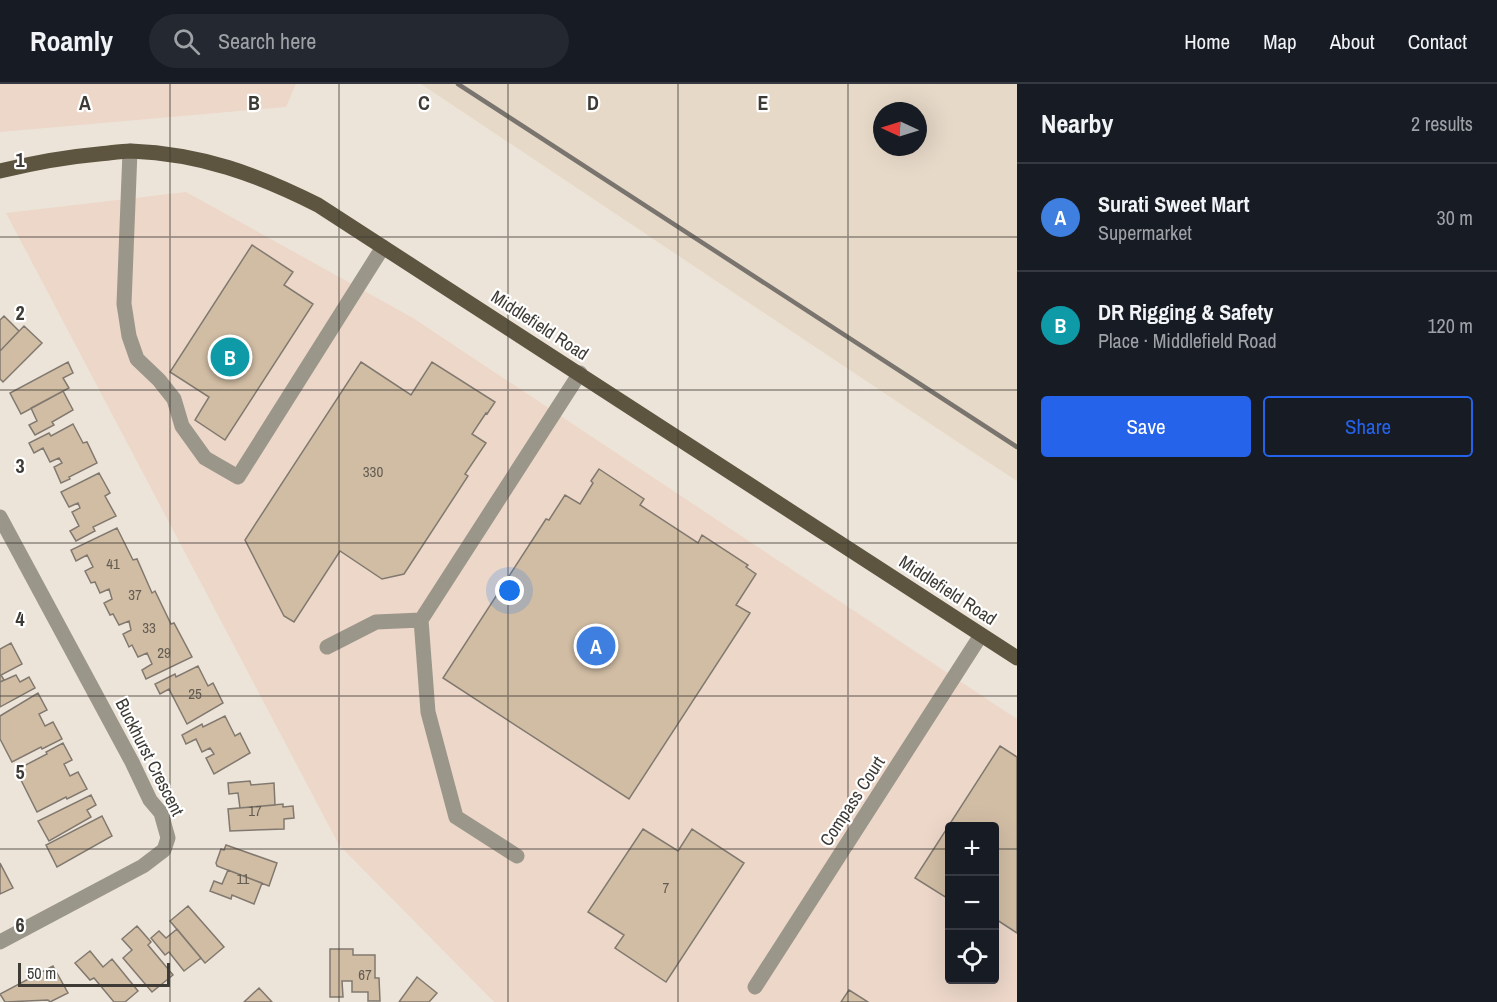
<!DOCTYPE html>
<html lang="en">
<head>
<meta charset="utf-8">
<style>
	body { margin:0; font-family:"Archivo Narrow",sans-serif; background:#242831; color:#f1f3f6 }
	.controls { position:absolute; right:18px; bottom:18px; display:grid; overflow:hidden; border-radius:6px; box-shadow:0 6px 24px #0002 }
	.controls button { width:54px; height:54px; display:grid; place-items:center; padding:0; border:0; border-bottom:2px solid #363941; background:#171b24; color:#f1f3f6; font:30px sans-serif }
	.compass { position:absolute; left:873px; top:18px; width:54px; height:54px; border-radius:50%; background:#171b24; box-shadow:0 6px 24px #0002; rotate:274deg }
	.scale { position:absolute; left:18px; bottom:15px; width:152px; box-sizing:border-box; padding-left:6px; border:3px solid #3e3b36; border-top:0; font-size:16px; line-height:21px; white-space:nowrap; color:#3e3b36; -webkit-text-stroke:4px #fff; paint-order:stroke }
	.you { position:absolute; left:510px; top:507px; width:21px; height:21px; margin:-15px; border:4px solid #fff; border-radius:50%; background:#1a73e8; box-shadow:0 0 0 9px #1a73e833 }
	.badge { display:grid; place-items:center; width:39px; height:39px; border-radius:50%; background:#2563eb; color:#fff; font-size:20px; font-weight:700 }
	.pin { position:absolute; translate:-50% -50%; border:3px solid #fff; box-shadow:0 2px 6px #0006 }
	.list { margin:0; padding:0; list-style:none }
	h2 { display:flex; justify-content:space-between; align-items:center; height:78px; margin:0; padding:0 24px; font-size:26px }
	h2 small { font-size:20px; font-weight:400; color:#9ea1a6 }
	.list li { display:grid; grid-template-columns:39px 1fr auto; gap:18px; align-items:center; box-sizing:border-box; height:108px; padding:0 24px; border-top:2px solid #363941 }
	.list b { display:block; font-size:22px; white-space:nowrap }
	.list p { margin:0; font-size:20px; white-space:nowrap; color:#9ea1a6 }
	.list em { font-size:20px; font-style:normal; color:#9ea1a6 }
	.actions { display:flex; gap:12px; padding:18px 24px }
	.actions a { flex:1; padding:14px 0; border:2px solid #2563eb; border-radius:6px; text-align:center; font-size:21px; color:#2563eb }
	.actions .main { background:#2563eb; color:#fff }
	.icon { flex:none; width:33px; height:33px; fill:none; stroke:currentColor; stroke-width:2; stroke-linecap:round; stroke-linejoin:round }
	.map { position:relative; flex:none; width:1017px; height:918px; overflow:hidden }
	header { display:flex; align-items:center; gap:36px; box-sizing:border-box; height:84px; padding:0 30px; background:#171b24; border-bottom:2px solid #363941 }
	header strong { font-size:28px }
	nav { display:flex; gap:33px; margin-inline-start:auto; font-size:21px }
	.search { width:420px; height:54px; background:#242831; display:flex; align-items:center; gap:15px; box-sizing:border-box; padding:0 21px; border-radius:33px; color:#9ea1a6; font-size:22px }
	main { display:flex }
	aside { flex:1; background:#171b24 }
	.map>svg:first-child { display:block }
</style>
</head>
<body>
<header>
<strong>Roamly</strong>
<div class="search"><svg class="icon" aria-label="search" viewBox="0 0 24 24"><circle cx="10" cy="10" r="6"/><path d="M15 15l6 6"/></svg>Search here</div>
<nav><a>Home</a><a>Map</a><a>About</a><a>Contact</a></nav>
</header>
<main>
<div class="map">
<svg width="1017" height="918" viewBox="0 0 1017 918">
	<rect width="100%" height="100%" fill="#ede4d9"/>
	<path fill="#e7d9c8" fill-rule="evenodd" d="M421,0H1017V397L968,365ZM882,27H918V63H882Z"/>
	<path fill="#ecd7c9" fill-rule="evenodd" d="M0,0H296L286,23L0,48Z
		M186,108L413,234L1017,635V918H494L339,761L6,129ZM950,742H994V896H950Z"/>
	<path fill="#d1bda4" stroke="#81796f" stroke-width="1.5" d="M252,161L293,188L284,201L313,220L225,356L195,336L209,313L170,288Z
		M4,232L19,247L0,267V236Z
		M24,242L42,259L3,298L0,295V267Z
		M68,278L73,289L63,294L69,304L21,330L10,309Z
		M361,278L411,311L432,278L495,318L487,330L486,329L472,350L486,359L465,390L468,392L404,490L382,495L340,467L294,538L284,532L245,456Z
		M63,307L73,326L52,338L54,341L35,351L29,341L37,337L31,324Z
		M73,340L83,359L87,358L97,379L69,393L70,395L61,399L54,383L62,379L59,374L50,378L43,364L34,369L29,359L49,349L51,352Z
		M599,385L644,415L640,421L698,459L702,451L748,481L746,483L756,490L736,521L750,529L629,715L443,594L546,435L549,436L565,411L580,420L593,399L591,397Z
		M99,389L110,409L105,412L116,432L93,443L95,447L76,457L70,447L79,442L72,428L80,424L78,419L69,423L61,408Z
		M117,444L133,476L137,475L152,509L155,507L171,540L174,539L192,573L146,595L142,586L152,580L147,569L138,573L132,561L129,563L123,550L131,546L129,537L119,541L113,530L110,531L104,519L112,515L109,505L100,509L95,498L91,499L85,487L93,483L87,471L76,477L71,466Z
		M11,559L22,580L1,591L4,596L0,598V565Z
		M198,582L208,602L213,599L223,619L187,640L169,605L160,610L155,600L175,590L176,593Z
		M16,591L20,598L29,593L35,604L0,623V598Z
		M38,609L47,626L39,630L45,642L53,638L62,655L42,665L41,663L12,678L0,655V632Z
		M225,632L235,652L240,649L250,669L214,690L206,674L214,670L210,664L202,668L196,655L186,660L182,651L202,640L203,643Z
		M63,659L72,676L64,680L70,692L78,688L87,705L67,715L66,713L37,728L16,686L47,670L46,668Z
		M1000,662L1017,673V849L994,834V742H950V816L915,794Z
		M250,697L251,701L274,699L275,721L240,724L238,709L229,710L228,699Z
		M91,711L96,721L87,726L91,733L49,757L38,737Z
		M283,720V723L293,722L294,734L284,735V745L230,747L228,725Z
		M102,732L112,752L57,783L46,761Z
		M643,745L678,767L692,745L744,779L666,898L615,864L624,851L588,828Z
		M226,761L277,779L269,802L217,782L216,779L221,765L224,766Z
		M0,779L13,804L0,810Z
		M228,786L262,799L254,820L232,811L231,815L210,807L214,797L222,800Z
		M188,822L224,863L205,879L170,837Z
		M137,842L151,858L148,861L173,891L152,908L123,874L132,866L122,855Z
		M177,845L201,874L184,887L169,868L165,871L151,854L159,847L166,854Z
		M330,865H353V871H375V894H379L380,917H368V908H352V897H342L343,913H330Z
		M90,867L103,883L112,875L138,907L125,918H114L94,894L90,896L75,879Z
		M53,882L68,909L50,918L48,916L5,918L0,910Z
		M417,893L437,909L429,918H399Z
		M259,904L272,918H244Z
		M849,906L868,918H841Z"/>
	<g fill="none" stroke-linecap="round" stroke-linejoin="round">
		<path stroke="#9b968a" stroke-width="15" d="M130,67L124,220L129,252L137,275L159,296L174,315L182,342L205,374L238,393L383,163
			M0,433L132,678L150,716L161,729L168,754L164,766L143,782L0,858
			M327,563L376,538L421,536
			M517,772L456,733L428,628L421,536L580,289
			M755,903L981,551"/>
		<path stroke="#5e5540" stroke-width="15" d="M0,87C33,79 65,73 99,70C110,69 121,67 131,67C202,70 256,90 318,121L1017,574"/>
		<path stroke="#79746d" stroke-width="4.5" d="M458,0L1017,363"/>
	</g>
	<path fill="none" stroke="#3e3b36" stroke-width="1.5" stroke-opacity="0.55" d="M170,0V918M339,0V918M508,0V918M678,0V918M848,0V918M0,153H1017M0,306H1017M0,459H1017M0,612H1017M0,765H950M994,765H1017"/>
	<g text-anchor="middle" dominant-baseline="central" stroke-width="4.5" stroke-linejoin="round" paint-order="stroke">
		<g font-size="15" fill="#635c52">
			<text x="373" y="387">330</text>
			<text x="113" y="479">41</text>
			<text x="135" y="510">37</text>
			<text x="149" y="543">33</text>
			<text x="164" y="568">29</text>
			<text x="195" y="609">25</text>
			<text x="255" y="726">17</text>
			<text x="243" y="794">11</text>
			<text x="666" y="803">7</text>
			<text x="365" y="890">67</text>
		</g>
		<g font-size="18" fill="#3e3b36" stroke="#fff">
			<text transform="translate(540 241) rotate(33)">Middlefield Road</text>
			<text transform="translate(948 506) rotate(33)">Middlefield Road</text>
			<text transform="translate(150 673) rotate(63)">Buckhurst Crescent</text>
			<text transform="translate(852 717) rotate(-57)">Compass Court</text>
		</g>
	</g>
	<g font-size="20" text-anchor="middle" font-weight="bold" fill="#3e3b36" stroke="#fff" stroke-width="4.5" stroke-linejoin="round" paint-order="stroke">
		<text x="85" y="26">A</text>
		<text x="254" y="26">B</text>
		<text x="424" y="26">C</text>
		<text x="593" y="26">D</text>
		<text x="763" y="26">E</text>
		<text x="20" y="83">1</text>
		<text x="20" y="236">2</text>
		<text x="20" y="389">3</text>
		<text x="20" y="542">4</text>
		<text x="20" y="695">5</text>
		<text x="20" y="848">6</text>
	</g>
</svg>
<div class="controls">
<button>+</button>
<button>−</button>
<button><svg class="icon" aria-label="locate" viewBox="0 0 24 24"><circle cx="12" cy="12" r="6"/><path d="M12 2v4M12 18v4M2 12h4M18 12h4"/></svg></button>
</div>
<svg class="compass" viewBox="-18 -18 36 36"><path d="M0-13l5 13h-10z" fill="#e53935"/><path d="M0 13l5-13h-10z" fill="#9ea1a6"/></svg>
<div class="scale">50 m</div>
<div class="you"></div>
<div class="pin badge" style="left:596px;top:562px;background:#3f7fe0">A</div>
<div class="pin badge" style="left:230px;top:273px;background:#0f9aa8">B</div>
</div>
<aside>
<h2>Nearby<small>2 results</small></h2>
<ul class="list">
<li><span class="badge" style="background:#3f7fe0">A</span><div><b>Surati Sweet Mart</b><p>Supermarket</p></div><em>30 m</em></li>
<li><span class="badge" style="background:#0f9aa8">B</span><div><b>DR Rigging &amp; Safety</b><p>Place · Middlefield Road</p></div><em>120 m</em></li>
</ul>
<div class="actions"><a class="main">Save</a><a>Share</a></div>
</aside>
</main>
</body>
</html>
